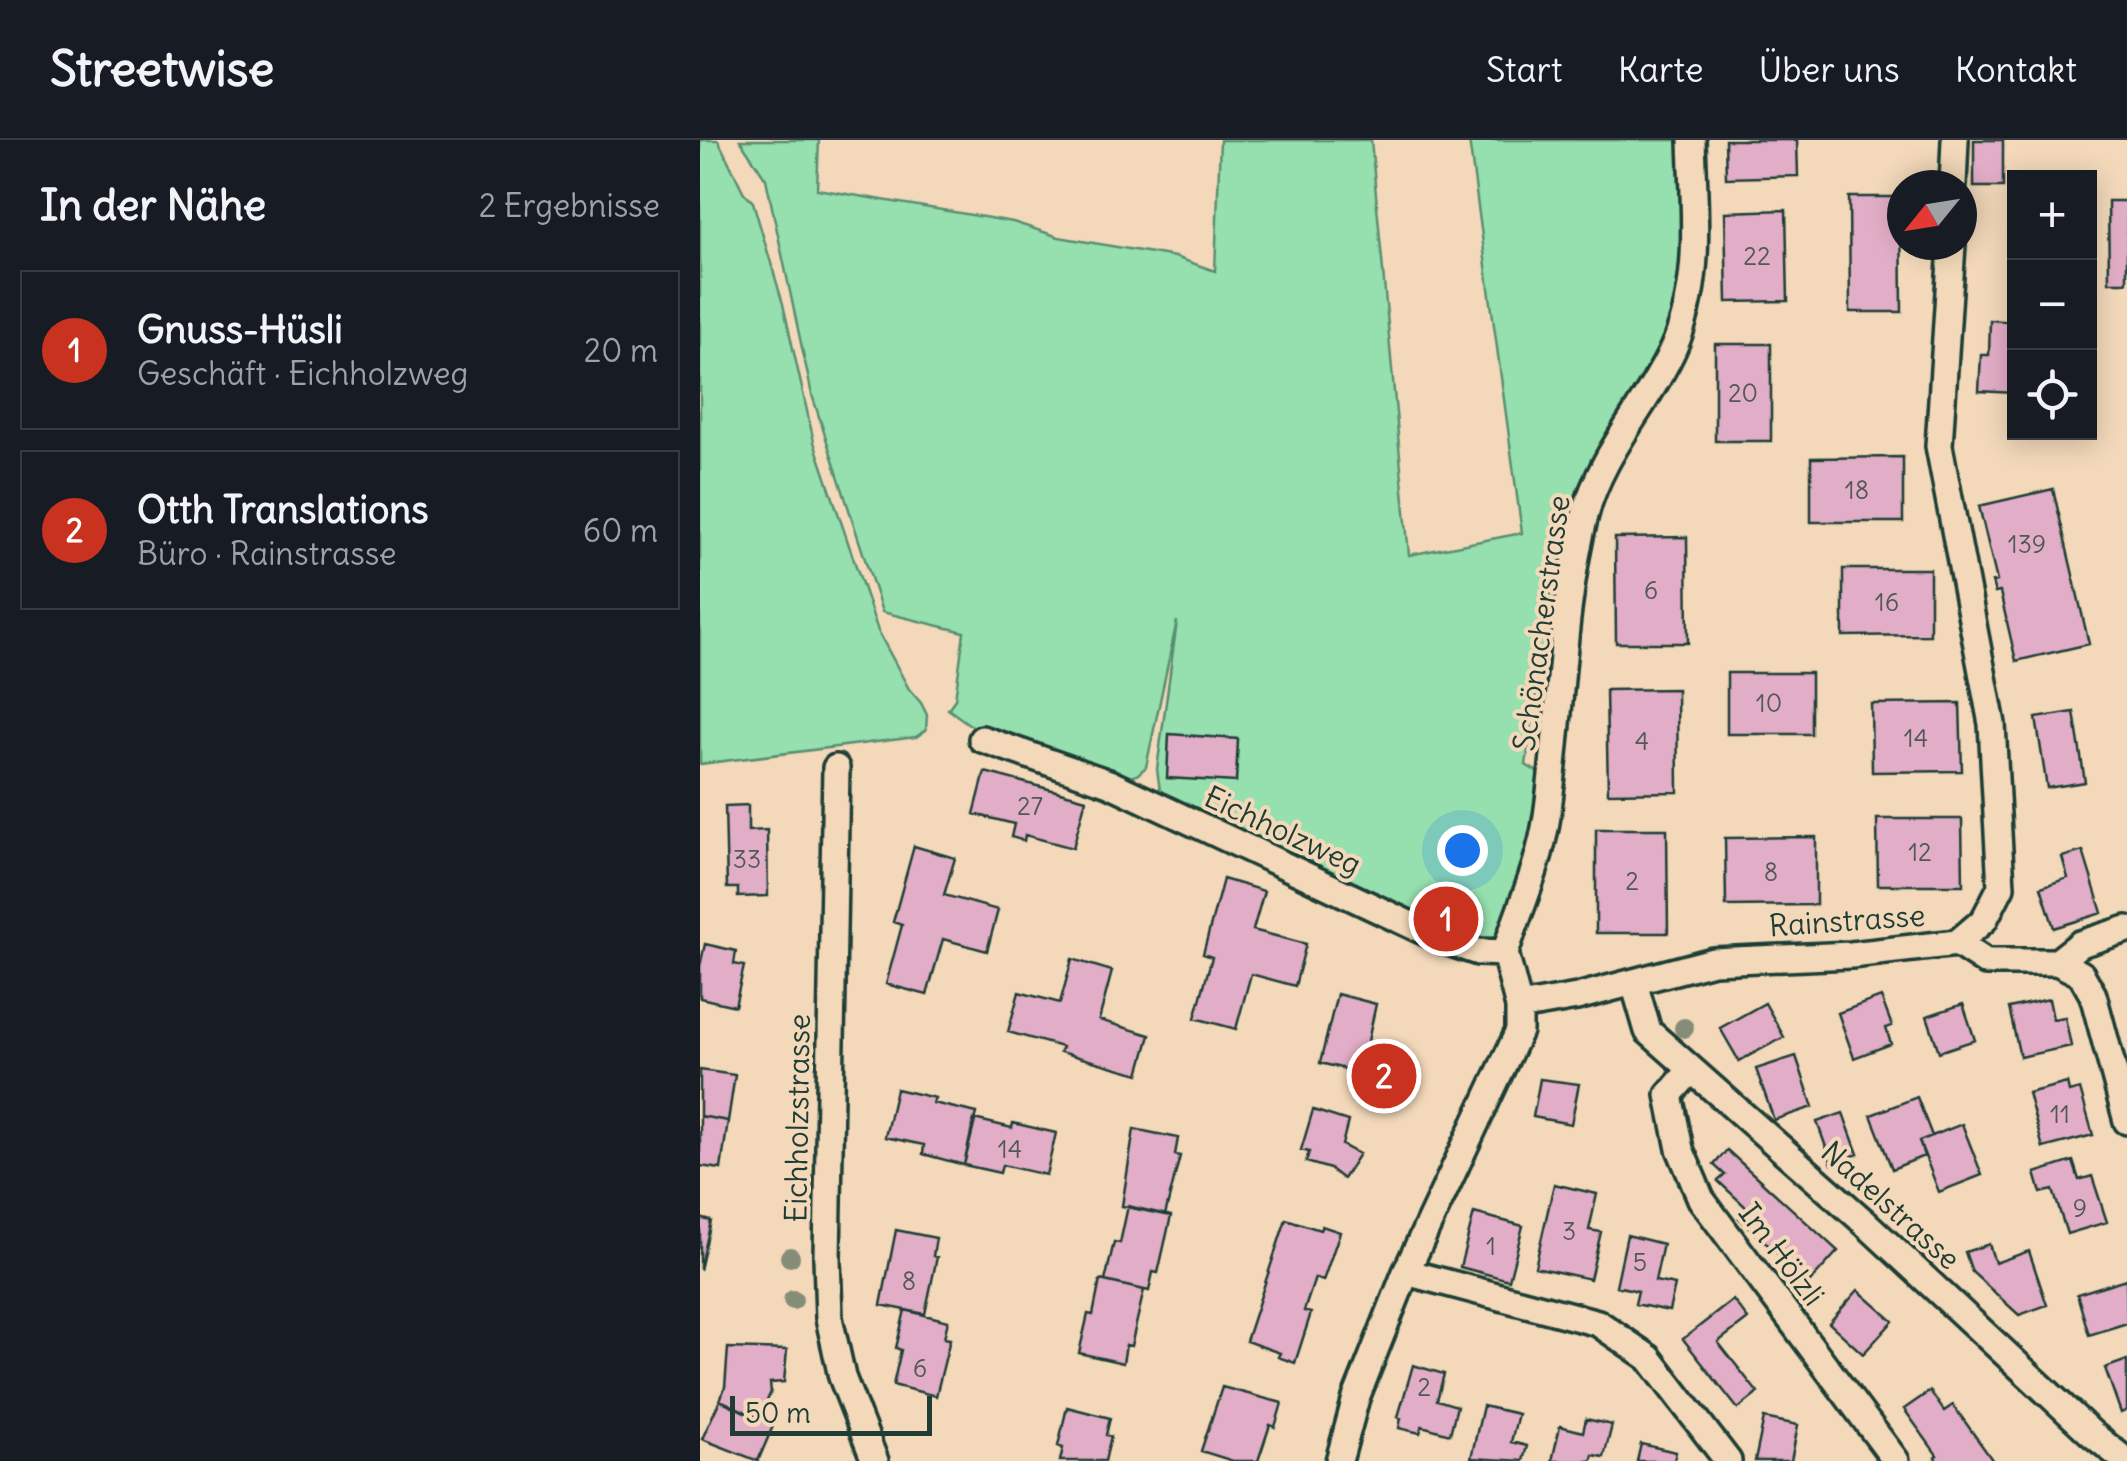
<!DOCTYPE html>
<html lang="de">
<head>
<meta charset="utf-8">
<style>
	body { margin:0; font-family:Delius,sans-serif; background:#20242c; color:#f1f3f6 }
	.controls { position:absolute; right:30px; top:30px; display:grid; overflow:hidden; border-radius:0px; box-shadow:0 5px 25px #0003 }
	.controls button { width:90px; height:90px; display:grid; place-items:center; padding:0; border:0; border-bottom:2px solid #363941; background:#171b24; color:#f1f3f6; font:50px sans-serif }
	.compass { position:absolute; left:1187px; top:30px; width:90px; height:90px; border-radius:50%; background:#171b24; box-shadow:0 5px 25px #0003; rotate:240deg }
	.scale { position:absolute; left:30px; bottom:25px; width:202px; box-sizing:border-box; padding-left:10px; border:5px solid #1f3d34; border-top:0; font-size:28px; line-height:35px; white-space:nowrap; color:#1f3d34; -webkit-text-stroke:8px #f3d9ba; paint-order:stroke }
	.you { position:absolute; left:762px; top:710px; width:35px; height:35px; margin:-25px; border:8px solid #fff; border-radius:50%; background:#1a73e8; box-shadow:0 0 0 15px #1a73e833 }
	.badge { display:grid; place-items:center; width:65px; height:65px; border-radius:50%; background:#c8321e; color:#fff; font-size:32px; font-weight:700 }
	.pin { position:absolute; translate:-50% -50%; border:5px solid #fff; box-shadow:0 2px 10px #0006 }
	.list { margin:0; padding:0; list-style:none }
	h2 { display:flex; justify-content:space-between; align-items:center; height:130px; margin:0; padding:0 40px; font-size:42px }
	h2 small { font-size:32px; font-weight:400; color:#9ea1a6 }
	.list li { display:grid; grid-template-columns:65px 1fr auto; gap:30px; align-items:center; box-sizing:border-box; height:160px; margin:0 20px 20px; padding:0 20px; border:2px solid #363941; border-radius:0px }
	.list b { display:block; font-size:38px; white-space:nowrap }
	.list p { margin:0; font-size:32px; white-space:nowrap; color:#9ea1a6 }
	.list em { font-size:32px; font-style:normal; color:#9ea1a6 }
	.icon { flex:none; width:55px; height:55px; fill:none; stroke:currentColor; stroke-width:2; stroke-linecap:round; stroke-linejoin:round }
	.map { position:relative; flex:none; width:1427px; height:1321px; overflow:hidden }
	header { display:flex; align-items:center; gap:60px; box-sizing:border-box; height:140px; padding:0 50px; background:#171b24; border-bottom:2px solid #363941 }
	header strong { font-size:48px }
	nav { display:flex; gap:55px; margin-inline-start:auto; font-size:35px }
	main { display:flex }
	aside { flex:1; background:#171b24 }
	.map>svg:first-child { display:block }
</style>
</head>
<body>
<header>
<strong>Streetwise</strong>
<nav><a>Start</a><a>Karte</a><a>Über uns</a><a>Kontakt</a></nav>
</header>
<main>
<aside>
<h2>In der Nähe<small>2 Ergebnisse</small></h2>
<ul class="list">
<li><span class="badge">1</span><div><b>Gnuss-Hüsli</b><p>Geschäft · Eichholzweg</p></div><em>20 m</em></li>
<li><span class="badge">2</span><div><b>Otth Translations</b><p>Büro · Rainstrasse</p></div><em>60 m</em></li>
</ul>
</aside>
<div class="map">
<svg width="1427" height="1321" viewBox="0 0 1427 1321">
	<rect width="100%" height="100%" fill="#f3d9ba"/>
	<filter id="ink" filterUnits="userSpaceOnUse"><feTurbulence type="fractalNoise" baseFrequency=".01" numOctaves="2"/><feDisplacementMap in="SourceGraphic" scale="20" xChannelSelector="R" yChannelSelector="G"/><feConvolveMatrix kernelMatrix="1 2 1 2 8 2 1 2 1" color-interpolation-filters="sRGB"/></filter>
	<g filter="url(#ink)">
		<path fill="#96dfaf" stroke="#5a8e72" stroke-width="2.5" d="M0,0H18L44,53L53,62L83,164L114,302L178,491L209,549L221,563L227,575L226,590L216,597L0,624Z
			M40,0H119L117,49L313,82L359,97L475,117L515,131L520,0H671L709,415L822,393L769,0H981L982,127L977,173L961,216L888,331L871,382L858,400L826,625L842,635L834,702L797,795L783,802L770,800L461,658L457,629L477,481L446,627L437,635L409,643L326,605L270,585L248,569L255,559L264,492L182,472L112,255L66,39Z"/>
		<path fill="#e2adc6" stroke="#1f3d34" stroke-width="2.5" d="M1025,0H1097L1098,36L1026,38Z
			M1274,0H1303V47H1274Z
			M1149,57H1201L1202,172H1150Z
			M1408,61H1427V142H1409Z
			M1086,70L1088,161L1027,162L1025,72Z
			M1290,180L1314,182V253L1279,251L1281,215H1289Z
			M1015,204H1071V301H1015Z
			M1203,317V382H1111V318Z
			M1353,349L1389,504L1316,521L1300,452L1295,453L1292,442L1297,441L1279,366Z
			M987,397L988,503H916L915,398Z
			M1143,429H1230V495L1143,496Z
			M1027,533H1111V594H1027Z
			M977,549L978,652L908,653L906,550Z
			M1260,563L1262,631L1172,632L1171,564Z
			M1374,572L1385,642L1347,648L1336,578Z
			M469,594L538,599L536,642L467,638Z
			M285,632L386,659L373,708L325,695L324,701L311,697L314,684L274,674Z
			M48,665V691L67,690L68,756L38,757V748H27L25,666Z
			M1177,679H1262L1263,745H1178Z
			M896,689H967L968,793H896Z
			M1116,697V765L1026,766L1025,698Z
			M214,706L255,718L244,755L298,770L287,811L243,799L227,855L186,844L202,785L193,782Z
			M1383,711L1402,773L1354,788L1341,747L1368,738L1362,717Z
			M523,739L564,751L553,790L606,804L595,846L551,834L536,889L495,878L512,817L503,814Z
			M5,804L36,811L34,824L44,826L35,866L0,858V826Z
			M372,819L412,831L399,880L450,895L439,934L360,912L362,907L308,892L319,852L360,863Z
			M637,854L676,864L665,915L702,924L695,952L660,944L662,933L620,923Z
			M1181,857L1192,886L1186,888L1191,904L1154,918L1138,873Z
			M1349,859L1353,879L1365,877L1371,906L1320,917L1309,868Z
			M1065,863L1084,897L1039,921L1020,888Z
			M1263,864L1275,900L1239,912L1227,876Z
			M1096,916L1113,967L1074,980L1056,929Z
			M0,930L35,935L28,981L0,976Z
			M840,939L879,944L871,984L833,977Z
			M1367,943L1369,952L1380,949L1393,995L1343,1008L1328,953Z
			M196,949L235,958L233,963L277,973L264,1025L223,1014L224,1005L185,997Z
			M1217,957L1232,996L1219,1001L1224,1016L1192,1029L1171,975Z
			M613,970L648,981L642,1005L659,1014L643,1039L630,1029L606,1022L609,1012L601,1010Z
			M1143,973L1158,1014L1132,1024L1117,982Z
			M0,976L28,981L21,1029L0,1026Z
			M274,979L312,988L313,983L356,993L346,1035L302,1025L300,1033L264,1025Z
			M1262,984L1282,1035L1239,1052L1219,1001Z
			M434,989L478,998L475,1015L480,1016L465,1075L422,1066Z
			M1027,1010L1138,1111L1109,1143L1039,1078L1048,1069L1018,1041L1025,1035L1014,1025Z
			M1373,1021L1379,1040L1392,1036L1407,1082L1367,1094L1353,1050L1341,1053L1335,1033Z
			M854,1044L897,1054L889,1090L901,1092L890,1139L835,1127Z
			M428,1066L471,1076L458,1133L453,1132L449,1151L405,1141L414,1102L420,1103Z
			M774,1073L823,1086L809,1140L760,1127Z
			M0,1078L11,1081L0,1130Z
			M586,1079L620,1090L622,1086L640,1092L623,1141L615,1138L604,1171L611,1173L595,1223L578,1217L580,1213L546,1201Z
			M196,1090L236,1098L233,1116L237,1117L225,1174L181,1165Z
			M927,1095L963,1104L955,1141L975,1145L969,1171L935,1164L938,1151L916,1146Z
			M1289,1104L1295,1123L1329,1111L1347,1165L1319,1175L1272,1132L1265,1112Z
			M1426,1139L1427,1183L1389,1195L1377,1154Z
			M400,1140L444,1150L431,1206L426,1205L423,1223L379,1213L388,1174L393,1175Z
			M1158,1150L1193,1181L1163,1214L1129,1183Z
			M1033,1160L1048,1179L1018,1202L1058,1253L1038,1269L983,1199Z
			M205,1170L248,1181L244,1198L250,1199L236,1256L193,1245L201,1210L196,1208Z
			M28,1208L87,1210L84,1242L70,1243L71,1252L59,1278L20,1260L25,1247Z
			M1427,1220V1270L1421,1273L1405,1228Z
			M713,1225L744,1234L737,1260L757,1266L750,1294L722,1286L720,1293L699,1288L701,1278L698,1277Z
			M522,1247L582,1263L575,1287L570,1285L558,1321H533L501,1311Z
			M1230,1251L1244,1271L1253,1265L1293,1321H1237L1235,1317L1237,1315L1204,1269Z
			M20,1260L73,1286L58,1321L2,1299Z
			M783,1266L818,1274L811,1302L827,1306L823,1321L771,1318Z
			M367,1267L410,1278L406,1295L411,1296L405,1321H360L363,1308L358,1306Z
			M1064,1278L1098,1285L1091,1321H1055Z
			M886,1279L912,1285L904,1317L893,1315L891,1321H852L860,1286L883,1292Z
			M941,1304L976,1312L974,1321H937Z"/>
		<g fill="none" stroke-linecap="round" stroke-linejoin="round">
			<defs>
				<path id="street" d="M1253,45L1255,0
					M282,599L409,643L745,801L778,812L805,813
					M136,628L127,1117L129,1178L142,1237L175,1321
					M1257,803L1286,822H1357L1381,834L1393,855L1427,981
					M805,813C820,767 840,725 847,676C861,579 861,470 885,375C901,313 947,266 973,209C1003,143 994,71 992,0
					M1357,822L1380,804L1427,789
					M934,843L948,891L1163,1081L1392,1294L1426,1321
					M819,867L877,857L1013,821L1151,815L1257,803L1284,780L1301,747L1292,584L1239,306L1252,105
					M990,931L969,955L980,1009L1001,1059L1196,1321
					M706,1132L898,1183L949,1218L1028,1321
					M639,1321L656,1258L706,1132L819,891V867L805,813"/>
			</defs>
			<use href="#street" stroke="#1f3d34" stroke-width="32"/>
			<use href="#street" stroke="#f3d9ba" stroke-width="25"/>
		</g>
		<g fill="#858c77">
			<circle cx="984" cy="888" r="10"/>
			<circle cx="90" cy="1117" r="10"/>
			<circle cx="93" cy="1160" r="10"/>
		</g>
	</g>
	<g text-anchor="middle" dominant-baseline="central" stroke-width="8" stroke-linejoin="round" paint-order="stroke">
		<g font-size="25" fill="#505958">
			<text x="1057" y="116">22</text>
			<text x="1043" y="253">20</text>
			<text x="1157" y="350">18</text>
			<text x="1327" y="404">139</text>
			<text x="951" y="450">6</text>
			<text x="1187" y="462">16</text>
			<text x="1069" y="563">10</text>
			<text x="1216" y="598">14</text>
			<text x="942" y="601">4</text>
			<text x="330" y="666">27</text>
			<text x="1220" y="712">12</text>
			<text x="47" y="719">33</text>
			<text x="1071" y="732">8</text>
			<text x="932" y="741">2</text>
			<text x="1360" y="974">11</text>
			<text x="310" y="1009">14</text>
			<text x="1380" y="1068">9</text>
			<text x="869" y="1091">3</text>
			<text x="791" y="1106">1</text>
			<text x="940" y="1122">5</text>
			<text x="209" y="1141">8</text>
			<text x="220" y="1228">6</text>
			<text x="724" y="1247">2</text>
		</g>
		<g font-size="30" fill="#1f3d34" stroke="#f3d9ba">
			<text transform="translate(841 483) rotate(-82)">Schönacherstrasse</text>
			<text transform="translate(583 690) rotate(25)">Eichholzweg</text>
			<text transform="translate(1147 780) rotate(-4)">Rainstrasse</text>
			<text transform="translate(97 978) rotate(-89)">Eichholzstrasse</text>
			<text transform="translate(1191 1065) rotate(42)">Nadelstrasse</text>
			<text transform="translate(1082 1114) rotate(53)">Im Hölzli</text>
		</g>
	</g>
</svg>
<div class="controls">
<button>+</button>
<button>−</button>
<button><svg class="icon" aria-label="locate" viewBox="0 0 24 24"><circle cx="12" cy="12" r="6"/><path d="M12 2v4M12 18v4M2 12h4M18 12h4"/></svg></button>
</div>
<svg class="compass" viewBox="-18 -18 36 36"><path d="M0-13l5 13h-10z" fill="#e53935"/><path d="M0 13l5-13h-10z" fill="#9ea1a6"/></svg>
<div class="scale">50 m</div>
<div class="you"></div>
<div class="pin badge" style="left:746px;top:779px">1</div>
<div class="pin badge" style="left:684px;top:936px">2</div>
</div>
</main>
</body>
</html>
